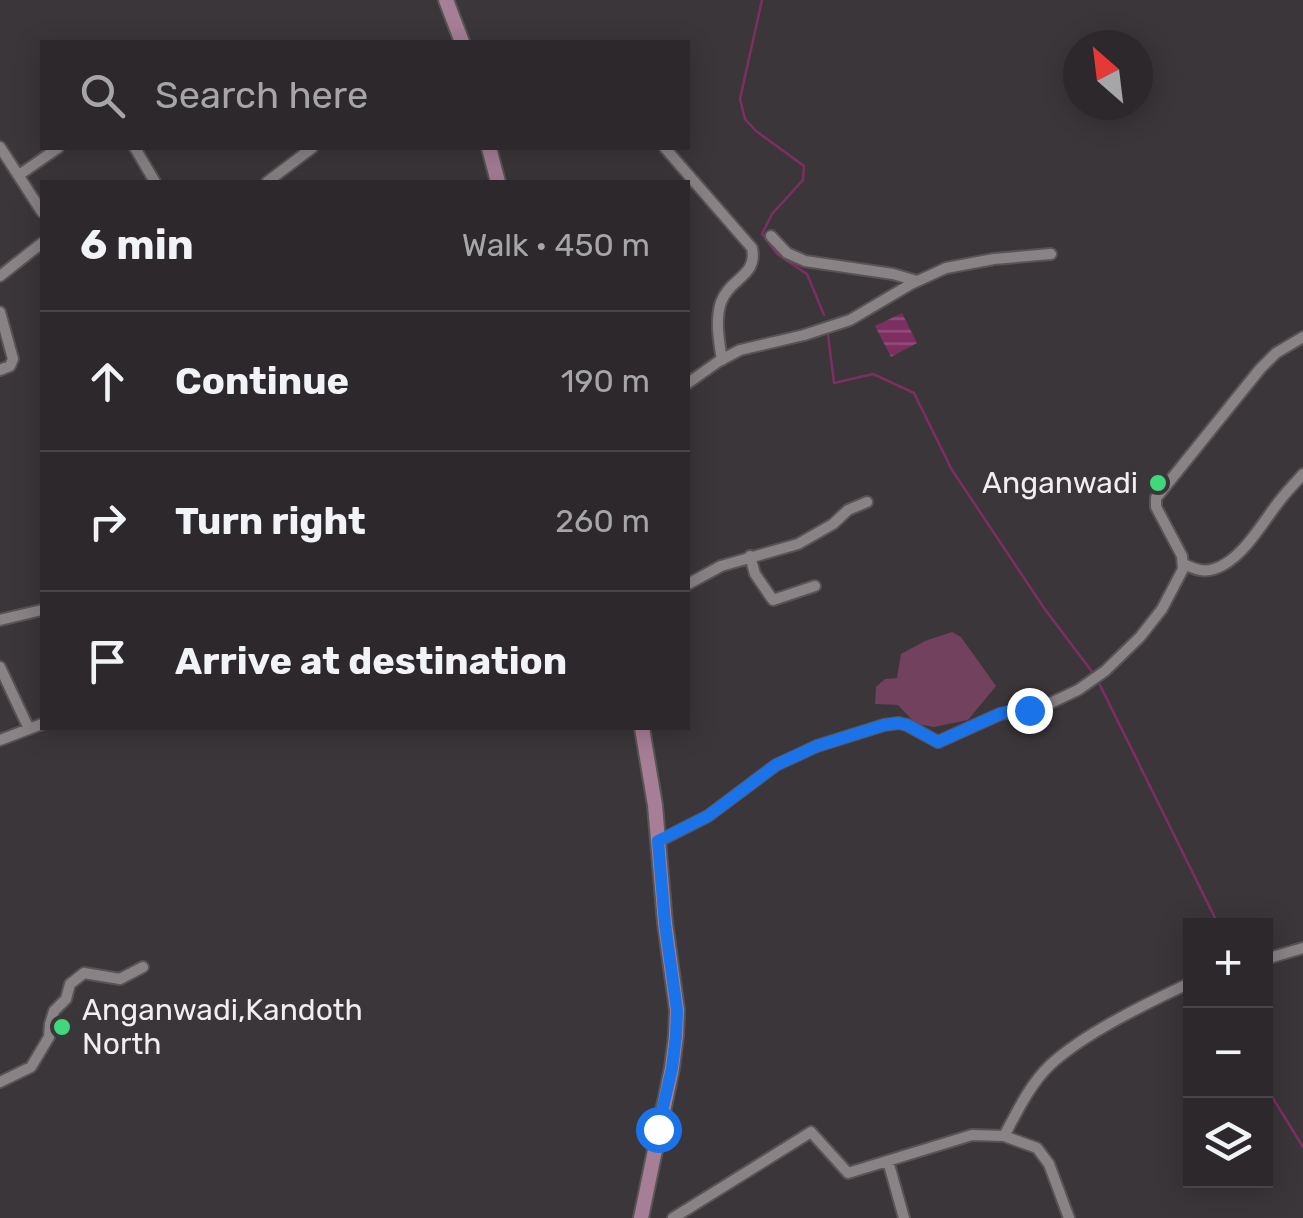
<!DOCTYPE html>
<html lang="en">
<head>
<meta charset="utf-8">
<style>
	body { margin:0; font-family:Rubik,sans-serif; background:#383437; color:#f1f3f6 }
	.controls { position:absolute; right:30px; bottom:30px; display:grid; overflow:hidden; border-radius:0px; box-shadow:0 5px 25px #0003 }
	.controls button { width:90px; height:90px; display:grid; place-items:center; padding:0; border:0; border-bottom:2px solid #484447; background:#2c282b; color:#f1f3f6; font:50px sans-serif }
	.compass { position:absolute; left:1063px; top:30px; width:90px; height:90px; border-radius:50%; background:#2c282b; box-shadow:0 5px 25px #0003; rotate:332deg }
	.stop { position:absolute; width:30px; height:30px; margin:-22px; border:8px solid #1a73e8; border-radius:50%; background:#fff }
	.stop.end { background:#1a73e8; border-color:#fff; box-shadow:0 2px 10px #0008 }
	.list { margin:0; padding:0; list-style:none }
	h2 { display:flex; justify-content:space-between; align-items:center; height:130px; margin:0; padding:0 40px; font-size:42px }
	h2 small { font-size:32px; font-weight:400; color:#a6a6a9 }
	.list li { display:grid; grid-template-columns:65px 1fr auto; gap:30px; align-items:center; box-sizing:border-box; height:140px; padding:0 40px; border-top:2px solid #484447 }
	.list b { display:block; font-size:38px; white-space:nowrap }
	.list em { font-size:32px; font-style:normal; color:#a6a6a9 }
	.icon { flex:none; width:55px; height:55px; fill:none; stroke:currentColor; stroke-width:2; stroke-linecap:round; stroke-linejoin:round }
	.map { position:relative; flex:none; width:1303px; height:1218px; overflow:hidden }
	.search { position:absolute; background:#2c282b; box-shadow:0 5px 25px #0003; left:40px; top:40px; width:650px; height:110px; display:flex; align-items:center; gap:25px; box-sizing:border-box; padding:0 35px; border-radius:0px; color:#a6a6a9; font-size:38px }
	.panel { position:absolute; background:#2c282b; box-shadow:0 5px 25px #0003; left:40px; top:180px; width:650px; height:550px; border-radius:0px }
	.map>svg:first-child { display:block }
</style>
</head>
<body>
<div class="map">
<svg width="1303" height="1218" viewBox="0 0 1303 1218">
	<defs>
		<pattern id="water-rules" width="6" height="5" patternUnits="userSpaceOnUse" patternTransform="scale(2.5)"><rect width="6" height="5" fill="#7e2f62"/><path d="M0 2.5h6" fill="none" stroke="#914d79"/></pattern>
	</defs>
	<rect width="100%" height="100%" fill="#3b3639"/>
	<path fill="#71415e" d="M952,632L961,637L996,686L968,720L934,727L916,724L898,705L875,704L876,687L885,679L897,678L901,654L925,641Z"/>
	<path fill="url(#water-rules)" d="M902,313L917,343L891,357L875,326Z"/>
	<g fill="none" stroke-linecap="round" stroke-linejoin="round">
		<path stroke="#7e2f62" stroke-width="2.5" d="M762,0L740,99L745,119L756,131L804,166L803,180L772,214L762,234L777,254L807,274L824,315
			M828,335L834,383L873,374L914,393L952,470L1044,608L1093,673
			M1100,685L1219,926
			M1266,1087L1303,1147"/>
		<defs>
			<path id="minor" d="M0,147L42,212
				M135,148L155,182
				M665,148L752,248C758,276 730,278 721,302C715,320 719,342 722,360
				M19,175L58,148
				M267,182L312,148
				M771,236L787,253L805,261L893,274L917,281
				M0,276L42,243
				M0,312L13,359L10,366L0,370
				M688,383L719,361L740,350L804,335L850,320L911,284L946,268L994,259L1051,254
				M750,556L755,574L773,600L815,586
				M1183,564C1193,568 1202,573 1214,569C1243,560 1263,521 1281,499C1288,490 1296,482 1303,474
				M688,584L721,566L798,544L833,524L848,510L867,502
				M0,620L42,610
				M0,667L29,729
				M0,740L42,724
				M659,841L708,816L776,765L817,746L884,725L899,723L907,725L938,742L1000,714L1042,707L1078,690L1105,671L1140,637L1162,609L1183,569L1182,556L1156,507V498L1260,369L1276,353L1303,337
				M1266,959L1303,948
				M0,1082L31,1067L49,1037L50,1024L54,1011L66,999L70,984L84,973L120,979L143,967
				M1004,1136C1017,1112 1030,1084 1050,1065C1085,1033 1147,1003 1190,983
				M888,1161L904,1218
				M673,1218L811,1132L848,1173L972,1135L1004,1136L1037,1148L1049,1164L1069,1218"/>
			<path id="secondary" d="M446,0L462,42
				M489,148L498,182
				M641,1218L672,1068L676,1036L677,1010L665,923L655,805L642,728"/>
		</defs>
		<use href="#minor" stroke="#585456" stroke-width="14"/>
		<use href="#secondary" stroke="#585456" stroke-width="18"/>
		<use href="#minor" stroke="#898386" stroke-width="10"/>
		<use href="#secondary" stroke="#a67e96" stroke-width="14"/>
	</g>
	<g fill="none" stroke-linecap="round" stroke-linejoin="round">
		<path stroke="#1a73e8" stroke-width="12" d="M658,1129L672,1068L676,1036L677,1010L665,924L658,841L708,816L776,765L817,746L884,725L898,723L907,725L938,742L1000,714L1010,711L1029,710"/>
	</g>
	<g fill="#41d77c" stroke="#3b3639" stroke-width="4">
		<circle cx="1158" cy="483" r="10"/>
		<circle cx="62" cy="1027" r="10"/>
	</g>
	<g text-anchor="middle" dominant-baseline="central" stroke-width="8" stroke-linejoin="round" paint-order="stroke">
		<g font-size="30" fill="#f2eef0" stroke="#3b3639" text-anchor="end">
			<text x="1138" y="483">Anganwadi</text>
			<text x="82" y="1010" text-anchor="start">Anganwadi,Kandoth<tspan x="82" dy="34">North</tspan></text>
		</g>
	</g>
</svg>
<div class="controls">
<button>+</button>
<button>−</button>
<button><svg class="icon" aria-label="layers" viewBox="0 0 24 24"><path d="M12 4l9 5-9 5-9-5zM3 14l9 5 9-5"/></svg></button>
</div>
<svg class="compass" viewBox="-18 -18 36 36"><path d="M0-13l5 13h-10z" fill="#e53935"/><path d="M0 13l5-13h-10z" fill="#a6a6a9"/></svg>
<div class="stop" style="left:658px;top:1129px"></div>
<div class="stop end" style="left:1029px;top:710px"></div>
<div class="search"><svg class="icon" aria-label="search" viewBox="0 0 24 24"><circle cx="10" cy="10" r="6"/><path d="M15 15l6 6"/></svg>Search here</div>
<section class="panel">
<h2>6 min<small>Walk · 450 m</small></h2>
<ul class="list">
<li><svg class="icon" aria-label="ahead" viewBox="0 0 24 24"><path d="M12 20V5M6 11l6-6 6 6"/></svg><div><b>Continue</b></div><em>190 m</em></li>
<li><svg class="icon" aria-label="right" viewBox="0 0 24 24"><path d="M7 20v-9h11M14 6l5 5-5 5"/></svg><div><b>Turn right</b></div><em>260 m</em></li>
<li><svg class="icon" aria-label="arrive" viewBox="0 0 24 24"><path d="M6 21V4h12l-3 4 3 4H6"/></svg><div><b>Arrive at destination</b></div></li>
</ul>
</section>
</div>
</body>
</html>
